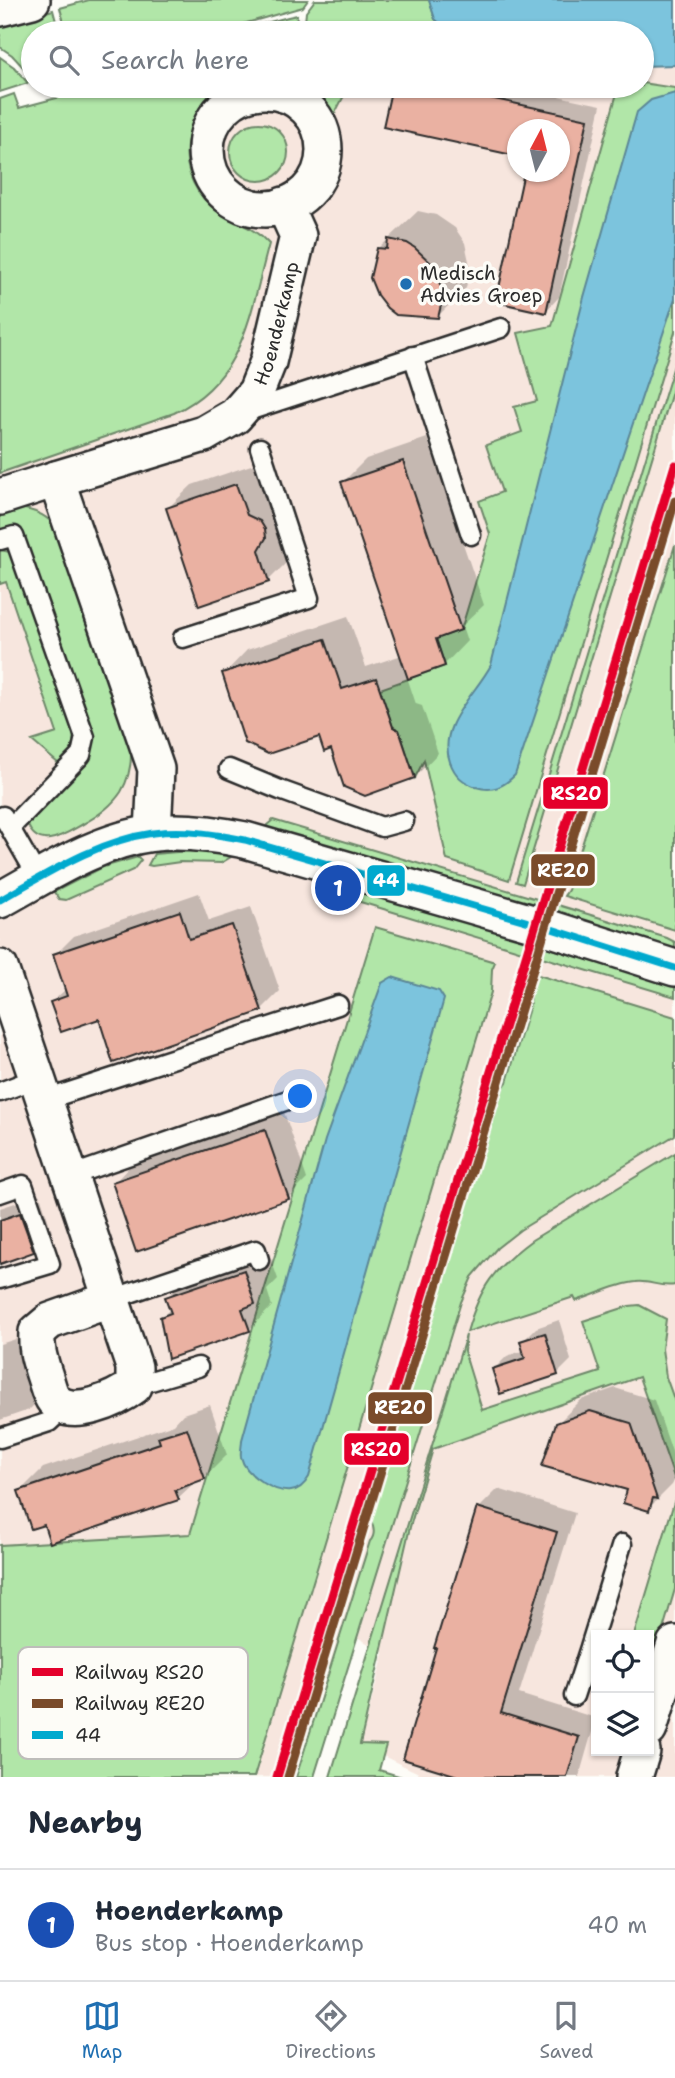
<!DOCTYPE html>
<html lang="en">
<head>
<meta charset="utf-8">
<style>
	body { margin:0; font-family:"Shantell Sans",sans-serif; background:#f2f2f3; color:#1f2937 }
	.controls { position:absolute; right:21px; bottom:21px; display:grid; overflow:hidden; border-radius:0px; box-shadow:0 2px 5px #0004 }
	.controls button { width:63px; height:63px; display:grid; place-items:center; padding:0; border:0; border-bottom:2px solid #e0e1e3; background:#fff; color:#1f2937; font:35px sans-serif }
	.compass { position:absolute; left:507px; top:119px; width:63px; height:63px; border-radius:50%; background:#fff; box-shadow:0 2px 5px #0004; rotate:7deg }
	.you { position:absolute; left:301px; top:1097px; width:24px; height:24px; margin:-18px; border:5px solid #fff; border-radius:50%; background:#1a73e8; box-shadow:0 0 0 10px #1a73e833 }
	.badge { display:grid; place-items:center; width:46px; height:46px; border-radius:50%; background:#1f6fb2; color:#fff; font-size:23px; font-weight:700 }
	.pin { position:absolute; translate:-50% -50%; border:4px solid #fff; box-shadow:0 2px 7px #0006 }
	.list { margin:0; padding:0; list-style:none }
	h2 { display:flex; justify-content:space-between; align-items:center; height:91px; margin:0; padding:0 28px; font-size:30px }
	h2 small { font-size:23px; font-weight:400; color:#747a83 }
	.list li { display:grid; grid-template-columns:46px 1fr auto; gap:21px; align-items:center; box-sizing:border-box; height:112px; padding:0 28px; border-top:2px solid #e0e1e3 }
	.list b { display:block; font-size:26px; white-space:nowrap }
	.list p { margin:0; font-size:23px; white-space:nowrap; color:#747a83 }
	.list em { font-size:23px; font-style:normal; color:#747a83 }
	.icon { flex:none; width:38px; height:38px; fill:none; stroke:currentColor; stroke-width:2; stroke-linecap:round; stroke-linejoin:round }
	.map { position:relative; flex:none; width:675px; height:1777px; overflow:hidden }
	.search { position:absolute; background:#fff; box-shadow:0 2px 5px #0004; left:21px; right:21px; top:21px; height:77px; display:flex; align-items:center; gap:18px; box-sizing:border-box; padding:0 24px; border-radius:38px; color:#747a83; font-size:26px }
	.sheet { height:203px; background:#fff }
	nav { display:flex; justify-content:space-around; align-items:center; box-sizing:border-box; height:98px; border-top:2px solid #e0e1e3; background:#fff; font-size:19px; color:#747a83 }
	nav a { display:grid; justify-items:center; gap:4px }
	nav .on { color:#1f6fb2 }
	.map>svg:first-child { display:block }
</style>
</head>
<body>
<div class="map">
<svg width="675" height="1777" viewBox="0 0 675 1777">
	<rect width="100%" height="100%" fill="#fdfcf7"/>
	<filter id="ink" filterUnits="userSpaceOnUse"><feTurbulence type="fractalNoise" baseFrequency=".0143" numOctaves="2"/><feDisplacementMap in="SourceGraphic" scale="14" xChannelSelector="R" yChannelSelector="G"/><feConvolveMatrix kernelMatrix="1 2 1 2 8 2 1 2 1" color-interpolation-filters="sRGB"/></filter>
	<g filter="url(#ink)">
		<path fill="#f7e6de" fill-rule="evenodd" d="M340,0H675V1777H427L360,1745L384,1653L342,1628L296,1777H254L305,1605L0,1546V148L182,86H642V33H279ZM518,130H560V172H518ZM596,1635H649V1751H596Z"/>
		<path fill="#b1e6a8" stroke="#6e886a" stroke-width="2" d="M89,0H308L303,7L211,33H67L60,8Z
			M315,0H429L435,19L450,33H304L306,12Z
			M53,10L59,33H33V78L12,55L0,47V25Z
			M297,15L295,33H230L288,17Z
			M0,57L14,67L28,83L0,92Z
			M642,83L675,88V332L509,880L447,860L424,760L415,778L399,730L393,727L380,689L445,666L436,639L461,630L490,534L479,501L502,492L486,445L522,432L514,407L537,401L518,333L552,326L619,86H642Z
			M83,86H230C184,110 170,168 210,205C229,223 251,223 269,244C250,312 245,380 174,413L0,473V99L14,94L19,108L83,91Z
			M292,86H349L332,119L292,88Z
			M230 152a29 29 0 1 1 58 0a29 29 0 1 1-58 0Z
			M675,362V382L523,884L516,882Z
			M19,508C36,510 48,516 58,529L131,745C132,762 130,777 121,792C111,807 98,816 83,824C65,834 38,853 27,823L28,820L89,755L93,745L32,563L0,533V513Z
			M675,545V930L564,896L568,890Z
			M0,550L10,552L16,563L73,733C75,748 71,755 59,764L32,741L57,733L6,582L0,584Z
			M273,820L537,899L534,910L268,829L267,825Z
			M189,851L231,854V857L221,863L180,862L152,866L148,865L154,854Z
			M138,857L141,860L133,870L66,900L59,899L54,892L103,867Z
			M342,885L525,940L522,951L334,894L337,886L341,887Z
			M548,902L667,938L675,942V953L545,913Z
			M375,927L495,962L492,969L491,992L254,1777H0V1545L190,1534Z
			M536,944L675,986V997L532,954Z
			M535,974L675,1017V1135L520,1230L497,1248L472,1277L461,1302L314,1777H296L370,1541C376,1535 374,1527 371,1520L503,1088L507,1082L529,1008Z
			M675,1153V1285C660,1288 649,1280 636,1282C616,1284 595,1295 576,1301L574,1297L467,1332C480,1287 494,1268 532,1240Z
			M639,1305L666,1319L662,1349L666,1377L675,1402V1480L639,1377L433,1449L410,1527L360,1744L386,1745L379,1770L402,1777H330L466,1335L464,1351L482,1410L600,1372L583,1321L629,1306Z
			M675,1499V1589L659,1643L649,1645V1635H634Z"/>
		<path fill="#7cc4dd" stroke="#5c8796" stroke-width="2" d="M429,0H675V65L642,66V33H450L435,19Z
			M675,93V298L515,775C503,787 493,792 476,787C463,782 455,776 450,762C437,725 475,695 491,665L584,297L637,112L651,100Z
			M392,977L439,991L444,999L309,1477C305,1484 299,1490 291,1491C274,1493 245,1475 241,1457C240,1452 242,1445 242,1440L325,1140L382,983Z"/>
		<path fill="#0003" d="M394,86H510L601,105L559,297L546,311L498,301L526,172H560V130H518V154L385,126Z
			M418,211L436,215L455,228L465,243L470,266L466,288L438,316L378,249Z
			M427,438L484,605L462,626L467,641L444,665L407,677L416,704L422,706L438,753L415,777L320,735L224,674L247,650L348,616L366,667L402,655L343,482L366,459Z
			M260,462L292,557L268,581L168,508L192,485Z
			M199,893L209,921L251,907L280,991L261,1010L100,1017L52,1002L66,989L55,955L74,936Z
			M284,1112L307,1179L288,1198L114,1183L133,1163Z
			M40,1195L52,1232L33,1251L0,1262V1208Z
			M267,1248L278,1279L267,1290L272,1306L249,1330L162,1317L171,1308L167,1298L190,1274Z
			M559,1320L571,1360L557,1374L494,1369L507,1356L525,1350L522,1342L536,1328Z
			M16,1339L22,1354L52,1387L29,1410L0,1420V1344Z
			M615,1388L654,1400L675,1460V1479L672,1485L648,1509L557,1424L581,1400Z
			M210,1405L227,1455L204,1478L196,1481L178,1498L45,1523L20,1491L43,1468L174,1424L183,1414Z
			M498,1489L575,1513L519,1694L596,1718L579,1777H455L479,1508Z"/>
		<path fill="#eab1a2" stroke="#2b2b2b" stroke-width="2" d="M392,86H433L588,119L546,313L496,302L524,172H559V130H517V156L383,127Z
			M388,239L407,243L415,248L432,264L441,287L442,301L438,318L396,315L387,308L377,295L370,278L377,248L387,249Z
			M403,461L461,630L436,639L445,666L408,679L341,482Z
			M236,484L247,515L260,521L265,529L266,538L259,550L269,582L199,606L166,508Z
			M325,639L342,689L376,678L393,727L399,730L415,778L365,796L344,787L331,749L324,752L319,737L268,754L245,743L222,673Z
			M180,911L189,939L232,925L262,1011L113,1063L99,1019L61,1032L50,1002L67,996L53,954Z
			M265,1130L289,1199L136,1252L112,1182Z
			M20,1213L34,1252L0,1264V1220Z
			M244,1270L255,1304L242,1309L250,1331L168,1359L160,1317L171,1313L165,1297Z
			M545,1333L558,1375L500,1394L492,1369L525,1358L520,1341Z
			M590,1411L631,1423L657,1499L653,1498L649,1511L623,1503L627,1490L542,1466L556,1423Z
			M187,1428L205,1479L175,1490L179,1500L50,1543L44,1525L31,1529L18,1491L160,1443L158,1437Z
			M477,1507L557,1532L501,1713L579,1737L567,1777H461L403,1759L436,1648H434Z"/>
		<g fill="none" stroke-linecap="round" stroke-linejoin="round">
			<defs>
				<path id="service" d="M413,356L471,535
					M248,411L501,328
					M0,540L14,536L85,737L81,755L10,828
					M183,638L309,598L260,448
					M229,769L280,790L382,827L404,821
					M0,818L3,816L39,879
					M0,1092L37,1078
					M45,1100L338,1005
					M70,1176L299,1096
					M0,1193L23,1185L50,1264L0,1279
					M112,1299L256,1250L259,1260
					M134,1386L198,1367
					M0,1438L49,1422L65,1407
					M596,1649L590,1647L622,1544
					M574,1696L590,1647"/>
				<g id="minor">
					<path d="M0,8L32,0"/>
					<circle cx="265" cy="150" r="59"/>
					<path d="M0,497L56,479"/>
					<path id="s1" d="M153,833L156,769L56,479L204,434L235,416L256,392L268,362L298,236L284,205"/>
					<path d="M0,900C47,874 98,840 154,833C185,830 215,834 245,840L536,924L675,968"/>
					<path d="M0,968L134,1367V1386C117,1399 72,1420 54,1400C49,1394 47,1382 44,1374C39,1358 36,1349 37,1332L50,1321L112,1299"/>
					<path d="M649,1729L675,1644"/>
					<path d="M634,1777L642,1751"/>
				</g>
			</defs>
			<use href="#service" stroke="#2b2b2b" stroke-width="23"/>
			<use href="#minor" stroke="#2b2b2b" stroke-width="40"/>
			<use href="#service" stroke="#fdfcf7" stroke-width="18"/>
			<use href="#minor" stroke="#fdfcf7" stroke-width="35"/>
			<defs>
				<path id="bus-1" d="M0,900C48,873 97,841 153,833C184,829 215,834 245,840L536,924L675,968"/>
			</defs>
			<use href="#bus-1" stroke="#fdfcf7" stroke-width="12"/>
			<use href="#bus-1" stroke="#00a9ce" stroke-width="7"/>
			<defs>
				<path id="rail-1" d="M277,1777L675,465"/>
				<path id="rail-2" d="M288,1777L675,501"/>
			</defs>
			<use href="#rail-1" stroke="#fdfcf7" stroke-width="14"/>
			<use href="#rail-2" stroke="#fdfcf7" stroke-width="14"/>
			<use href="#rail-1" stroke="#e4002b" stroke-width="9"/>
			<use href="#rail-2" stroke="#7a4b2a" stroke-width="9"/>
		</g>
	</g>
	<circle fill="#1f6fb2" stroke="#fdfcf7" stroke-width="2.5" cx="406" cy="284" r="7"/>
	<g text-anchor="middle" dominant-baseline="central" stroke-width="7" stroke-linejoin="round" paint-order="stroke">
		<g font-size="19" fill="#2b2b2b" stroke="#fdfcf7" text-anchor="start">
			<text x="420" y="273">Medisch<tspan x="420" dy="22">Advies Groep</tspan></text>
		</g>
		<g font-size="19" fill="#2b2b2b" stroke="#fdfcf7">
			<text stroke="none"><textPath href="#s1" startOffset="665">Hoenderkamp</textPath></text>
		</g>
	</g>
	<rect x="18" y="1647" width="230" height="112" rx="10" fill="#fdfcf7" stroke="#bebdba" stroke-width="2"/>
	<rect x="32" y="1668" width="31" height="8" fill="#e4002b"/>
	<rect x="32" y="1699" width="31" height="9" fill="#7a4b2a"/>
	<rect x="32" y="1731" width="31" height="8" fill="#00a9ce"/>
	<g font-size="19" fill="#2b2b2b">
		<text x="75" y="1679">Railway RS20</text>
		<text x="75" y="1710">Railway RE20</text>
		<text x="75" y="1742">44</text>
	</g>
	<g stroke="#fdfcf7" stroke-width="2.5">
		<rect x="542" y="776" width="67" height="34" rx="7" fill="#e4002b"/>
		<rect x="530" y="853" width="66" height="34" rx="7" fill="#7a4b2a"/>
		<rect x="366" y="864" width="40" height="33" rx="7" fill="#00a9ce"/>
		<rect x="367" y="1391" width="66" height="34" rx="7" fill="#7a4b2a"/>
		<rect x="343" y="1432" width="67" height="34" rx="7" fill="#e4002b"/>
	</g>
	<g font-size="19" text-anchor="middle" font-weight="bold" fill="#fff">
		<text x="576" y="800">RS20</text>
		<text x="563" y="877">RE20</text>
		<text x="386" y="887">44</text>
		<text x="400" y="1414">RE20</text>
		<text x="376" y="1456">RS20</text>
	</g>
</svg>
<div class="controls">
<button><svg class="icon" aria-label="locate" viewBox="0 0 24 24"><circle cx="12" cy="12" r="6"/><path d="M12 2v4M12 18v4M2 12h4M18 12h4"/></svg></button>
<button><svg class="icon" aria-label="layers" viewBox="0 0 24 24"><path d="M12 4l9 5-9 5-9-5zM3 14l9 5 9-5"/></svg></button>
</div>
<svg class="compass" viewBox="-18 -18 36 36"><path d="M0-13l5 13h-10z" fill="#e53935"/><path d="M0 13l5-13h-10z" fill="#747a83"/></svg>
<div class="you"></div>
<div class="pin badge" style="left:338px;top:888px;background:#1a4fb4">1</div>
<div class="search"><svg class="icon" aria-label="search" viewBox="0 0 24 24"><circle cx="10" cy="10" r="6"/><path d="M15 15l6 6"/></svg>Search here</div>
</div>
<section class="sheet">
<h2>Nearby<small></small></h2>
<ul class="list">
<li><span class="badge" style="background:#1a4fb4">1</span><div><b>Hoenderkamp</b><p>Bus stop · Hoenderkamp</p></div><em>40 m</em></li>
</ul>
</section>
<nav>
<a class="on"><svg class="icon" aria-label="map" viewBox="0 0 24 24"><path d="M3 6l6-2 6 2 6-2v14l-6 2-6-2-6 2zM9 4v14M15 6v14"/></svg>Map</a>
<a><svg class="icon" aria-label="directions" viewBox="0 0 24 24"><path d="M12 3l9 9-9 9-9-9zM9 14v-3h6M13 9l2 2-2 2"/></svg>Directions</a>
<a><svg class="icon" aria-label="saved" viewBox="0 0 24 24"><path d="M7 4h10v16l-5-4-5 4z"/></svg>Saved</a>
</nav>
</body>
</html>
